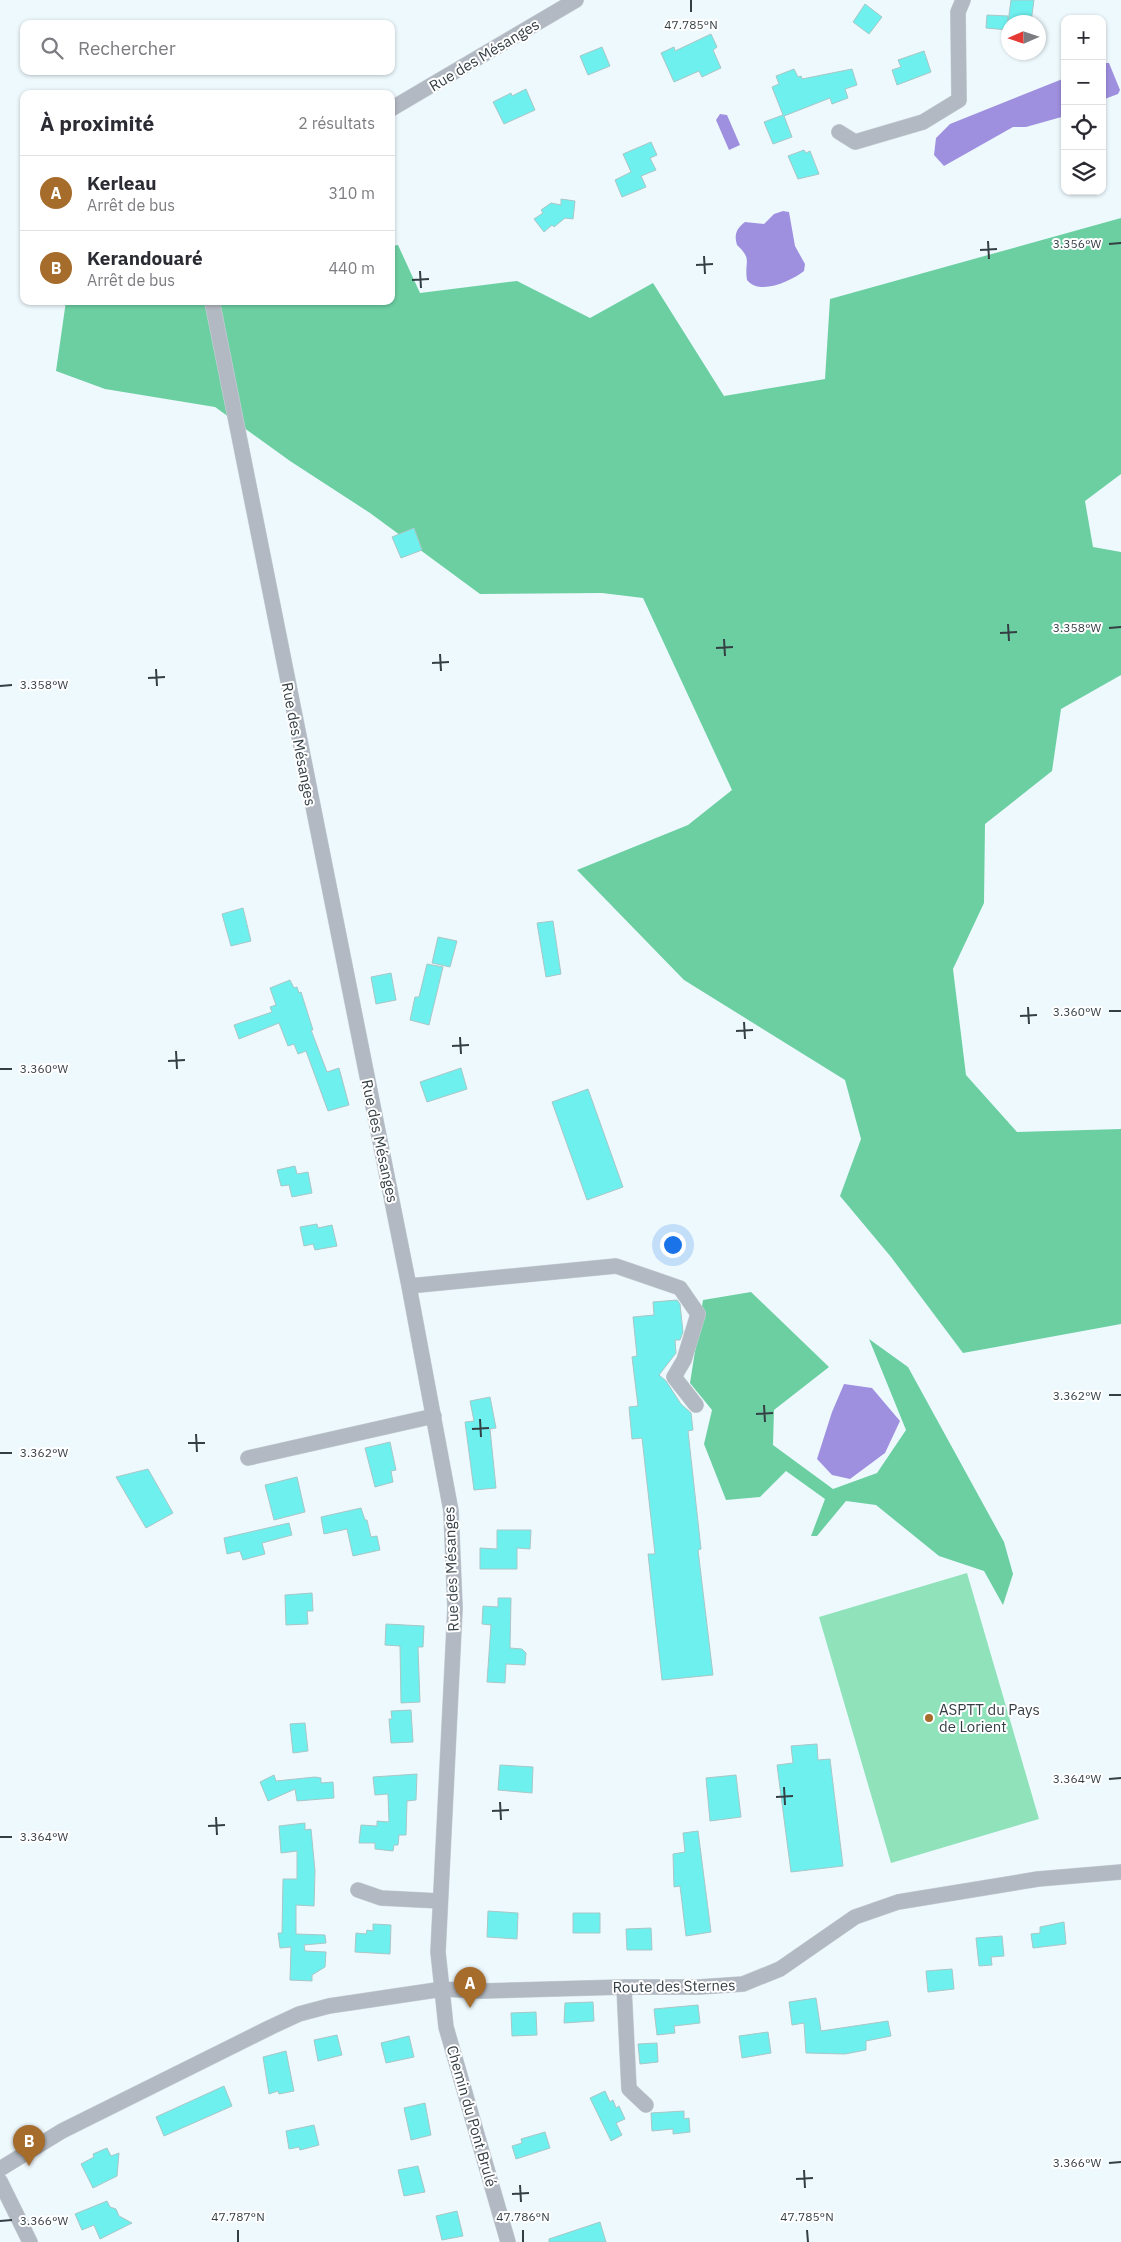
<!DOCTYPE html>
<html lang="fr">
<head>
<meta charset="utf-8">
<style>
	body { margin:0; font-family:"IBM Plex Sans",sans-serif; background:#f7f7f7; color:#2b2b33 }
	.controls { position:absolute; right:15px; top:15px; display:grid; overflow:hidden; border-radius:10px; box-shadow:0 1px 4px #0004 }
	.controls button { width:45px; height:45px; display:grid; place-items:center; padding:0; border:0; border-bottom:1px solid #e1e1e2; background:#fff; color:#2b2b33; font:25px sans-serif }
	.compass { position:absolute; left:1001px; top:15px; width:45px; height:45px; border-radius:50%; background:#fff; box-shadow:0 1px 4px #0004; rotate:267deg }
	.you { position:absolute; left:672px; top:1244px; width:18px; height:18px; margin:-12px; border:4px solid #fff; border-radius:50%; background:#1a73e8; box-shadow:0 0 0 8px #1a73e833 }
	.badge { display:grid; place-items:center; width:32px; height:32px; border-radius:50%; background:#a66c2b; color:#fff; font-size:16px; font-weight:700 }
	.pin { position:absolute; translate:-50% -41px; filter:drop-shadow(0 1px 2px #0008) }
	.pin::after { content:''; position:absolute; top:26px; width:18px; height:15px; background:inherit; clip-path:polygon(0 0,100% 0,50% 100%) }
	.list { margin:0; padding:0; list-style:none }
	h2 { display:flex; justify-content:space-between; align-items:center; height:65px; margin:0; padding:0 20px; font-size:21px }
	h2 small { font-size:16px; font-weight:400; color:#7c7c81 }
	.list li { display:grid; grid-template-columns:32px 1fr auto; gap:15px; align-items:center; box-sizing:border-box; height:75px; padding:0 20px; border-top:1px solid #e1e1e2 }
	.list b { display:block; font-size:19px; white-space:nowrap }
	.list p { margin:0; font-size:16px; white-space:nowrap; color:#7c7c81 }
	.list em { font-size:16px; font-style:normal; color:#7c7c81 }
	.icon { flex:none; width:28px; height:28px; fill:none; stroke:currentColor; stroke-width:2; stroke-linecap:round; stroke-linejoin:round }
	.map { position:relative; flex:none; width:1121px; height:2242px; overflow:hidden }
	.search { position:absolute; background:#fff; box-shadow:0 1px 4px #0004; left:20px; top:20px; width:375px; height:55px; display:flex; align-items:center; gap:12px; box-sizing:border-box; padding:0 18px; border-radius:10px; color:#7c7c81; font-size:19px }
	.panel { position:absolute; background:#fff; box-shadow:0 1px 4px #0004; left:20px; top:90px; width:375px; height:215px; border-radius:10px }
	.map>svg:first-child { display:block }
</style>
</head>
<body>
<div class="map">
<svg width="1121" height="2242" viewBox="0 0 1121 2242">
	<rect width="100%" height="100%" fill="#eef9fe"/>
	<path fill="#8fe2ba" d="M967,1573L1039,1819L891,1863L819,1617Z"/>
	<path fill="#6ccfa2" d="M1121,218V474L1085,501L1093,547L1121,552V675L1061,709L1052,771L985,824L984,903L953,969L966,1075L1017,1132L1121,1129V1324L963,1353L891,1257L840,1196L861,1139L845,1080L684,980L577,870L688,825L732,790L643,598L602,593L480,594L370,513L290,461L215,407L105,389L56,371L66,301H391V246L398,245L420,293L517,281L590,318L653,283L724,396L825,379L830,299Z
		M751,1292L829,1367L774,1410L773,1445L833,1489L877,1473L906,1430L869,1339L908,1367L1004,1542L1013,1574L1003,1605L984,1571L939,1556L876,1505L846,1501L817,1536H811L825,1499L786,1471L760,1497L726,1500L704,1444L712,1410L690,1383L703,1300Z"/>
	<path fill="#9f90df" d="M1102,63H1109L1120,90L1118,94L1102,100Z
		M1065,78V116L1026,127H1013L944,166L934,155L936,138L950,124Z
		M720,114L727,115L740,145L729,150L716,120Z
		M783,211L789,212L795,246L805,264L804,271C791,281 760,296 747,280C744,261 753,260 737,245C734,235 736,229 745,222L764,224L774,214Z
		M844,1384L872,1388L900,1421L885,1453L850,1479L832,1475L817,1459L832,1412Z"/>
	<path fill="#6ef0ef" stroke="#a8c7c6" d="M1011,0H1034L1031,22H1008V30L986,28L987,15L1008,16V22Z
		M865,4L882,17L869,34L853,22Z
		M711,34L717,47L713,50L721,68L702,77L699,71L674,82L661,53L674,47L675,51Z
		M602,47L610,66L588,75L580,56Z
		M924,51L931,72L897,85L892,70L901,67L898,60Z
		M794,69L798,77L801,76L802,79L852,69L857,85L845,89L848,98L832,104L830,98L784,116L792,137L773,144L764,122L783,115L772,87L779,84L776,76Z
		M526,89L535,110L504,124L493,102L511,93L512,96Z
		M651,142L657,155L650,158L656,170L641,176L646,187L622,197L615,180L631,172L623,154Z
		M804,150L806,153L810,151L819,174L798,179L788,156Z
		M561,199L575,201L573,219L565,218L554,227L552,225L544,232L534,219L543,213L541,210L551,203L561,205Z
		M414,528L422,550L401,558L392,537Z
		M243,908L251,941L231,946L222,914Z
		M553,921L561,974L546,977L537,923Z
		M438,937L457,941L450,967L432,963Z
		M427,964L443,967L429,1025L410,1020L415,997H419Z
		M391,973L396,1000L376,1004L371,977Z
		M290,980L294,988L297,987L299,993L301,992L313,1030H311L327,1072L339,1068L349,1105L328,1111L306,1051L298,1054L294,1044L288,1046L279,1023L239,1039L234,1025L272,1012L270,1007L276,1005L270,988Z
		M461,1068L467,1089L427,1102L420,1082Z
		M588,1089L623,1187L587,1200L552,1102Z
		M295,1166L297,1174L308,1172L312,1193L292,1197L289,1185L281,1186L277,1170Z
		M317,1224L318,1228L332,1225L337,1246L315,1250L313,1244L304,1246L300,1227Z
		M677,1300L680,1304L683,1332L680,1340H675L676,1353L659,1375L666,1381L681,1404L691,1413L693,1430L688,1431L701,1549L698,1550L713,1675L662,1680L648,1554H655L642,1438L632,1439L629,1407L638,1406L632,1357L637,1356L633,1317L654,1315L653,1302Z
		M490,1397L496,1428L490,1429L496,1488L474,1490L465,1422L474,1421L470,1401Z
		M390,1442L396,1470L391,1471L393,1482L375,1487L365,1448Z
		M148,1469L173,1513L146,1528L116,1477Z
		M297,1477L305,1512L274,1520L265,1485Z
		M361,1508L365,1520H367L371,1537L377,1536L380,1550L353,1556L347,1529L324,1534L321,1517Z
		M289,1523L292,1535L262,1543L265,1554L243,1560L240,1551L227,1554L224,1538Z
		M497,1530H531L530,1549L517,1548V1569H480V1548L497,1549Z
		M312,1593L313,1611H307L308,1624L286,1625L285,1595Z
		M498,1598H511L510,1648L522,1649L526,1653L525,1665L506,1664L505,1683L487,1682L491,1625L482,1624L483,1606L498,1607Z
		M386,1624L424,1626L423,1647H418L420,1702L401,1703L400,1646L385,1645Z
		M411,1710L413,1742L391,1743L389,1719H392L391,1711Z
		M305,1723L308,1751L293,1753L290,1724Z
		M817,1744L818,1760L830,1759L843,1866L791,1872L777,1765L793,1763L791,1746Z
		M500,1765L533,1767L532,1793L498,1790Z
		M417,1774L416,1800L407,1801L406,1835H399L398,1845H394L393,1851L375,1849V1843H359L361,1825L377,1826V1821L389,1822L388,1794L375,1795L373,1777Z
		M274,1775L276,1781L315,1777L321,1778V1783L333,1782L334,1798L297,1801L295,1789L268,1801L260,1782Z
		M736,1775L741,1817L710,1821L706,1778Z
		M305,1823V1830L311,1829L315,1871L314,1906L296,1905V1934L325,1935L326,1943L304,1945L305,1951L326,1952L325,1967L312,1975V1981L290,1980L291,1947L280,1948L278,1933H282L283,1879H297V1851L281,1853L279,1826Z
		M698,1831L711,1932L686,1936L680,1886L674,1887L673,1854L685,1852L683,1833Z
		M488,1911L518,1913L517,1939L487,1937Z
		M573,1913H600V1933H573Z
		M1064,1922L1066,1944L1033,1948L1031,1934L1040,1933V1927Z
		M373,1924L391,1925L390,1954L355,1952L356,1933L366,1934L367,1930L373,1931Z
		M651,1928L652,1950H627L626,1929Z
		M1002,1936L1004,1956L991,1957L992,1965L979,1966L976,1938Z
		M952,1969L954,1989L928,1992L926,1971Z
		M816,1998L821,2031L888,2021L891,2036L866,2041V2050L845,2054L806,2053L804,2023L792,2025L789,2002Z
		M593,2002L594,2021L564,2023L565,2003Z
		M698,2005L700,2023L674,2026L675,2033L657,2035L654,2009Z
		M536,2012L537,2035L512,2036L511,2013Z
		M768,2032L771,2053L742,2058L739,2036Z
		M337,2035L342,2055L318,2061L314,2040Z
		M409,2036L414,2057L386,2063L381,2043Z
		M657,2043L658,2062L640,2064L638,2044Z
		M286,2051L294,2091L279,2094L278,2091L269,2094L263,2057Z
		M224,2086L232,2106L164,2136L156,2117Z
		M605,2091L610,2102L613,2100L616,2108L619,2106L625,2119L616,2123L622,2135L611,2141L590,2098Z
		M425,2103L431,2135L411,2140L404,2108Z
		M684,2111V2119L689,2118L690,2132L673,2134V2129L652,2131L651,2113Z
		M314,2125L319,2145L300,2150L299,2147L289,2149L286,2131Z
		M545,2132L550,2148L516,2159L512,2146L522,2143L521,2139Z
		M107,2148L111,2156L119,2153L117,2176L93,2188L81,2164L94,2157L93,2154Z
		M418,2166L425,2192L404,2196L398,2170Z
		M107,2201L110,2207L116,2209L119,2216L132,2223L100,2239L94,2225L82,2230L75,2214Z
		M457,2211L463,2236L442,2240L436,2216Z
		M600,2222L606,2242H549V2239Z"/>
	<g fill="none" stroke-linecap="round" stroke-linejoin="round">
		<defs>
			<path id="minor" d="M391,109L576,0
				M839,132L855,142L923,122L959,100L958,12L963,0
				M212,301L409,1286L451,1511L455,1608L438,1952L446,2027L508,2242
				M409,1286L616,1266L680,1288L698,1314L684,1360L674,1377L696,1405
				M248,1458L434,1416
				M358,1890L381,1898L440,1901
				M624,1987L629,2089L646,2105
				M0,2169L62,2131L271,2027L299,2014L329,2006L443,1989L481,1991L624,1987H699L743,1984L780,1969L855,1917L898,1902L1038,1879L1121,1872
				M0,2181L30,2242"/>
		</defs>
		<use href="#minor" stroke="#c9d4d9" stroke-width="16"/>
		<use href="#minor" stroke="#b3b9c2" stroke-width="15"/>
	</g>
	<path fill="none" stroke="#343f44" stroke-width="2" d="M691,0V12M988,241L989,259M1109,244L1121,243M980,250L997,249M704,256L705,274M696,265L713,264M420,271L421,288M412,280L429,279M1008,624L1009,641M1109,628L1121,627M1000,633L1017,632M724,639L725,656M716,648L733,647M440,654L441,671M432,663L449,662M156,669L157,686M148,678L165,677M0,686L12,685M1028,1007L1029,1024M1109,1011H1121M1020,1016L1037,1015M744,1022L745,1039M736,1031L753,1030M460,1037L461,1054M452,1046L469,1045M176,1051L177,1069M168,1061L185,1060M0,1069H12M1109,1395H1121M764,1405L765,1422M756,1414L773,1413M480,1419L481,1437M472,1429L489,1428M196,1434L197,1452M188,1443H205M0,1453H12M1109,1779L1121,1778M784,1787L785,1805M776,1797L793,1796M500,1802L501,1820M492,1811L509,1810M216,1817L217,1835M208,1826L225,1825M0,1837H12M1109,2163L1121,2162M804,2170L805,2188M796,2179L813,2178M520,2185L521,2202M512,2194L529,2193M0,2221L12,2220M238,2230V2242M523,2230V2242M807,2230L808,2242"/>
	<circle fill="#a66c2b" stroke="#fff" stroke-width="2" cx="929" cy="1718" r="5"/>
	<g text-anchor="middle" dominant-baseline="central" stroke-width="4" stroke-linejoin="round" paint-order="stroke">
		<g font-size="15" fill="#343f44" stroke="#fff">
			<text transform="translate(484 55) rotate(-31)">Rue des Mésanges</text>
			<text transform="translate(299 744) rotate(79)">Rue des Mésanges</text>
			<text transform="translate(380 1141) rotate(78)">Rue des Mésanges</text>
			<text transform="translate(451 1569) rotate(-92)">Rue des Mésanges</text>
			<text transform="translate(674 1986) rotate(-1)">Route des Sternes</text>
			<text transform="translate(472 2116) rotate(74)">Chemin du Pont Brulé</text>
		</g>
		<g font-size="15" fill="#343f44" stroke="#fff" text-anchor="start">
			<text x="939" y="1709">ASPTT du Pays<tspan x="939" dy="17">de Lorient</tspan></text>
		</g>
	</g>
	<g font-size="12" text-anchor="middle" fill="#343f44" stroke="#fff" stroke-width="4" stroke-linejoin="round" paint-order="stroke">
		<text x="691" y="29">47.785°N</text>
		<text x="1077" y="248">3.356°W</text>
		<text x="1077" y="632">3.358°W</text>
		<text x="44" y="689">3.358°W</text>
		<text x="1077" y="1016">3.360°W</text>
		<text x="44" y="1073">3.360°W</text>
		<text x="1077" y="1400">3.362°W</text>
		<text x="44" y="1457">3.362°W</text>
		<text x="1077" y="1783">3.364°W</text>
		<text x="44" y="1841">3.364°W</text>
		<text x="1077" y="2167">3.366°W</text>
		<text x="238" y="2221">47.787°N</text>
		<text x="523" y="2221">47.786°N</text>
		<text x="807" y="2221">47.785°N</text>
		<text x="44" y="2225">3.366°W</text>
	</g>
</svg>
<div class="controls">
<button>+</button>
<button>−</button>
<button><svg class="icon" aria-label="locate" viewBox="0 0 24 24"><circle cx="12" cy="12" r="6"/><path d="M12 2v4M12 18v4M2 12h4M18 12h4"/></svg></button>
<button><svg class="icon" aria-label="layers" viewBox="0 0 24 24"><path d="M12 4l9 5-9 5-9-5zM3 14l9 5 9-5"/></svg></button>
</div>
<svg class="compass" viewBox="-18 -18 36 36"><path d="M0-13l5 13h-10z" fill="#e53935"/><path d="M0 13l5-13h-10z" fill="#7c7c81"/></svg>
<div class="you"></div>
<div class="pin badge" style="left:470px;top:2008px">A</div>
<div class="pin badge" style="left:29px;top:2166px">B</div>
<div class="search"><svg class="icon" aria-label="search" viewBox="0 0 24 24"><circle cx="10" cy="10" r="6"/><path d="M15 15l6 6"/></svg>Rechercher</div>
<section class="panel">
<h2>À proximité<small>2 résultats</small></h2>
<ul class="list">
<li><span class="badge">A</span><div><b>Kerleau</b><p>Arrêt de bus</p></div><em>310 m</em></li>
<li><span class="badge">B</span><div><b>Kerandouaré</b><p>Arrêt de bus</p></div><em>440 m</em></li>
</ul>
</section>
</div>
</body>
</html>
